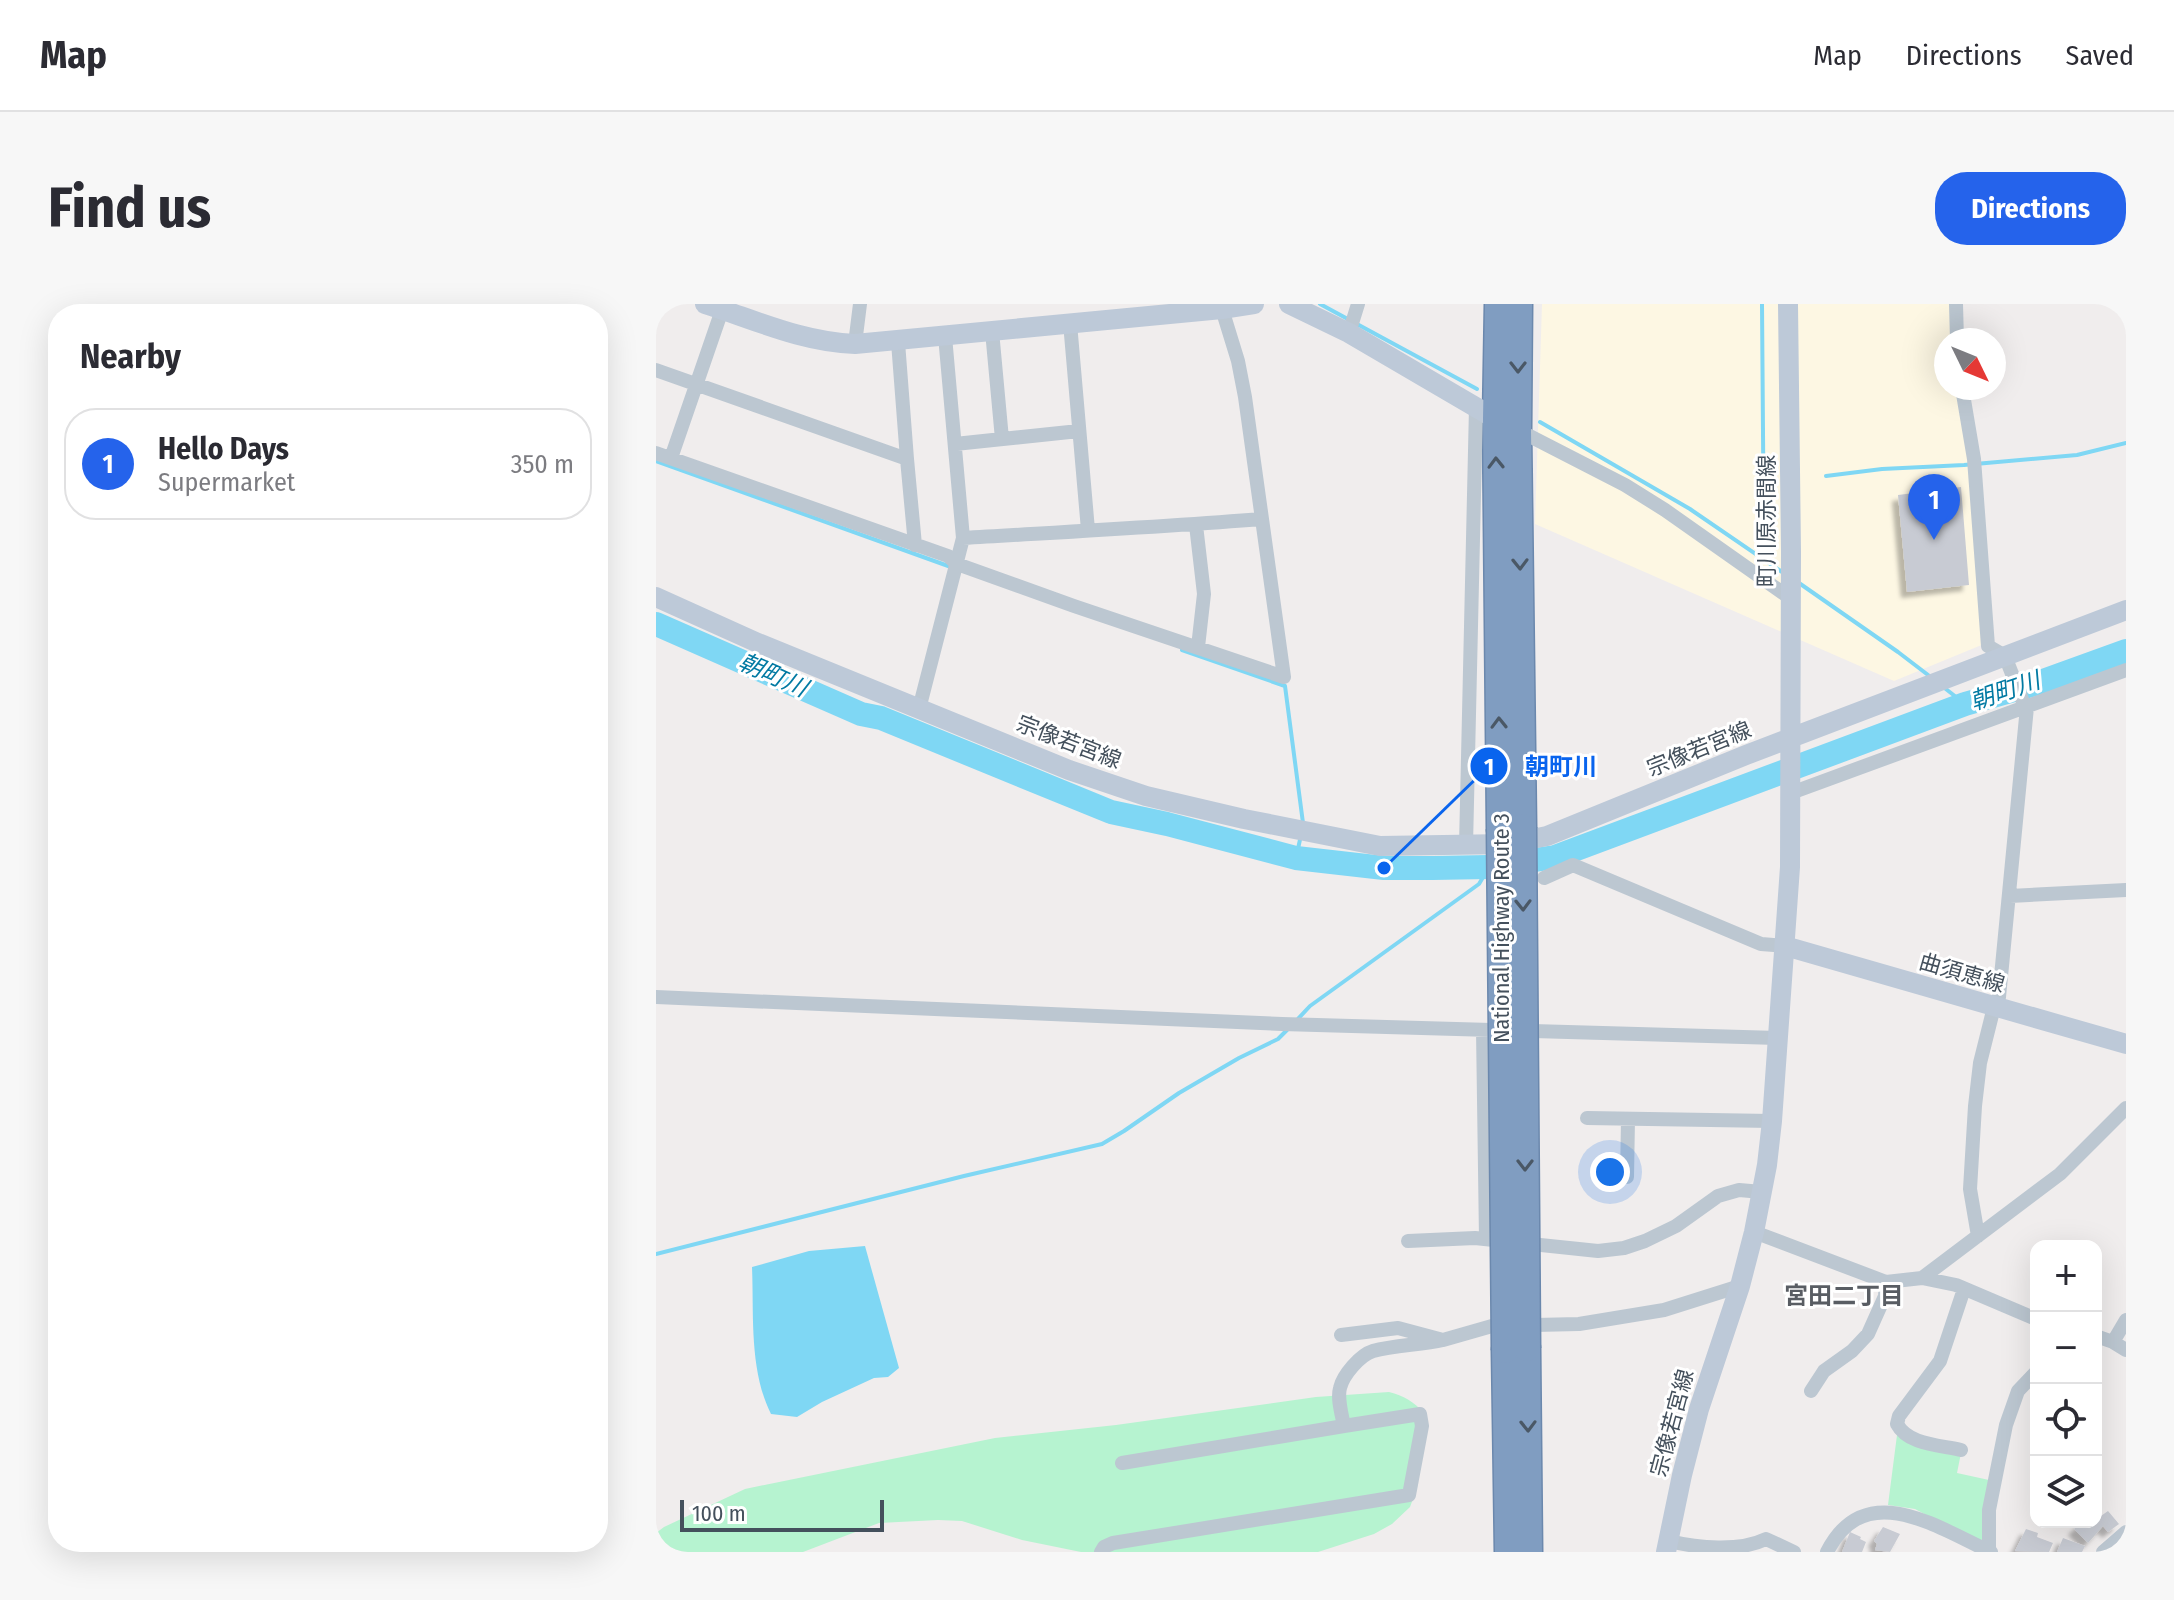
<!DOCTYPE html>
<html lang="en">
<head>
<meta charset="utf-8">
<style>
	body { margin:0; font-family:"Fira Sans Condensed","Noto Sans JP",sans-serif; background:#f7f7f7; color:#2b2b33 }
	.controls { position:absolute; right:24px; bottom:24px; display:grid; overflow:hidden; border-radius:16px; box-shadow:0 8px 32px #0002 }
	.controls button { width:72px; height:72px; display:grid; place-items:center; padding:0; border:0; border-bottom:2px solid #e1e1e2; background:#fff; color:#2b2b33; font:40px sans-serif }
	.compass { position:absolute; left:1278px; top:24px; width:72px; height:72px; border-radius:50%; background:#fff; box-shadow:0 8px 32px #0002; rotate:133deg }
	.scale { position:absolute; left:24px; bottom:20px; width:204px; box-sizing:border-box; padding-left:8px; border:4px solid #44505c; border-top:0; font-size:22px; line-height:28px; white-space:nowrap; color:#44505c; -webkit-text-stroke:6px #fff; paint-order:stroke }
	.you { position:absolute; left:954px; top:868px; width:28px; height:28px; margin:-20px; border:6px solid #fff; border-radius:50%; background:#1a73e8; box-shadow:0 0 0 12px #1a73e833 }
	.badge { display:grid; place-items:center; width:52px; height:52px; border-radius:50%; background:#2563eb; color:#fff; font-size:26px; font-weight:700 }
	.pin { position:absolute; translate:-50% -66px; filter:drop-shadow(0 2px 4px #0008) }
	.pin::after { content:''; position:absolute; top:42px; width:28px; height:24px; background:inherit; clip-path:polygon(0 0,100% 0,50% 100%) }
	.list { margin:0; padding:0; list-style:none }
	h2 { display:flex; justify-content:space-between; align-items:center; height:104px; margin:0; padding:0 32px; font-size:34px }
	h2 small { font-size:26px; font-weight:400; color:#7c7c81 }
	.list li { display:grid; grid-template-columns:52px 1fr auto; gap:24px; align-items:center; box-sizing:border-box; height:112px; margin:0 16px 16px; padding:0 16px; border:2px solid #e1e1e2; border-radius:32px }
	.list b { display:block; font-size:30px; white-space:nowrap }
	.list p { margin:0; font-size:26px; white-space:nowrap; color:#7c7c81 }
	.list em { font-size:26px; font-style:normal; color:#7c7c81 }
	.icon { flex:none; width:44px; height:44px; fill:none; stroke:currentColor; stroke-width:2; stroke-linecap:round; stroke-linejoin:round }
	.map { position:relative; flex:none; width:1470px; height:1248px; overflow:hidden; border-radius:32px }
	header { display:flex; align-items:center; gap:48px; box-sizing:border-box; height:112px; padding:0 40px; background:#fff; border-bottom:2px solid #e1e1e2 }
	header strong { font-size:38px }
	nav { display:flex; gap:44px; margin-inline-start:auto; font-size:28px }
	.intro { display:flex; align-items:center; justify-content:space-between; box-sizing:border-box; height:192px; padding:0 48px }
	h1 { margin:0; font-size:56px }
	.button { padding:20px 36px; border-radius:32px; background:#2563eb; color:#fff; font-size:28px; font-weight:700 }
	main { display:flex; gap:48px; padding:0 48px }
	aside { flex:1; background:#fff; border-radius:32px; box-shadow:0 8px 32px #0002 }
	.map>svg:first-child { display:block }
</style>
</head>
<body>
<header>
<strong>Map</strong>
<nav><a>Map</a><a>Directions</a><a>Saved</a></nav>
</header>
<div class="intro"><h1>Find us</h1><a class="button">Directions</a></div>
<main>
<aside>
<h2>Nearby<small></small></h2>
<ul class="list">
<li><span class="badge">1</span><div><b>Hello Days</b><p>Supermarket</p></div><em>350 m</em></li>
</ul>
</aside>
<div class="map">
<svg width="1470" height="1248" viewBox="0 0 1470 1248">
	<defs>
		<filter id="shadow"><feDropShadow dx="-6" dy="6" stdDeviation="2" flood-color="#0004"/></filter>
	</defs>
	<rect width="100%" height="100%" fill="#f0eded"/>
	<path fill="#fdf7e3" d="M886,0H1299L1302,36H1290V84H1306L1328,340L1238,377L879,220Z"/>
	<path fill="#b6f3d0" d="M733,1088C748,1092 757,1097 768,1109L761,1184L754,1203L736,1220L718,1230L662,1248H425L366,1236L306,1217L282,1216L223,1219L147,1248H0V1229L8,1223L89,1185L339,1134L460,1121L660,1093Z
		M1241,1131L1305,1149L1301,1169L1333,1176L1330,1243L1259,1205L1232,1201Z"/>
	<path fill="#7fd7f4" d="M209,942L243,1064L232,1073L218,1074L166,1098L141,1113L115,1110C93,1066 98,1011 96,963L153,947Z"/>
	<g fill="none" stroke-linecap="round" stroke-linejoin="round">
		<path stroke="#7fd7f4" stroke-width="4" d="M664,0L821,85
			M1106,0L1108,256
			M884,118L1034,205L1129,270
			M0,157L295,263
			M1170,172L1226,165L1308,161L1421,151L1470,139
			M1143,279L1242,348L1276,374
			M526,346L629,382L647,519
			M1286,382L1309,400
			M640,554L645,531
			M640,717L654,702L823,580L833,563
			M0,950L308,872L446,840L468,827L523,789L583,754L622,735L631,726"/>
		<path stroke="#7fd7f4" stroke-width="24" d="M0,320L205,410L225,414L455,508L511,520L640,554L728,564H777L833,563L899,553L1309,400L1379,380L1470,347"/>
	</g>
	<path fill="#c8cbd3" filter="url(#shadow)" d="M1305,183L1313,281L1251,288L1242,191Z
		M1452,1207L1463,1220L1452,1228L1447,1222L1432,1239L1418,1225L1426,1218H1440V1212L1442,1214Z
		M1227,1223L1244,1230L1234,1248L1219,1246L1221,1240L1218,1237Z
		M1370,1225L1382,1229L1381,1233L1397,1239L1393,1248L1359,1247Z
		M1194,1228L1205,1233L1204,1235L1210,1238L1206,1248H1186Z
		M1407,1234L1429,1242L1426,1248H1401Z"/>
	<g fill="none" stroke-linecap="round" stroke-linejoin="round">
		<defs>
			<path id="highway" d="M842,0L840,115L844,525
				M863,0L862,126L867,523
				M871,1044L873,1248
				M849,1046L852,1248"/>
		</defs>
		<use href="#highway" stroke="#6b88ad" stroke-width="29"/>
		<path stroke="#bcc7d1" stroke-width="14" d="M1300,0L1301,36
			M414,19L432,226
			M336,27L346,135
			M693,29L702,0
			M242,38L251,155
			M199,40L204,0
			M0,66L251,155L259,241
			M1306,84L1318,155L1332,342L1349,352L1369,403H1371
			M858,124L969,181L1009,206L1134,294
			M299,140L423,127
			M0,149L292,252L301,260L418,302L628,373L589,93L582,57L566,5
			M15,154L66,6
			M540,221L548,290L542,343
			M307,234C407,228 506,223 606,215
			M263,405L307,234L289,32
			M1135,489L1470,366
			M810,542L820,103
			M888,574L917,561L1105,640L1129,642
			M1354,592L1470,586
			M0,693L626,720L1122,734
			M827,726L830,935
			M931,814L1116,817
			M971,873L972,815
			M1098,928L1230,978L1266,974L1300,981L1380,1015
			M1322,932L1314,885L1319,802L1324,759L1338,703L1343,693L1371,403
			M752,937L819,934L942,947L968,944L989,937L1020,922L1062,892L1083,886L1106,888
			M1266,974L1404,870L1470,804
			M685,1031L742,1024L787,1036L836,1022L923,1020L1008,1006L1084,982
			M1440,1032L1457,1038L1470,1046
			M1457,1038L1470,1016
			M1155,1087L1168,1067L1196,1047L1212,1030L1229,992L1230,978
			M1305,1146C1284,1141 1252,1141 1241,1120L1243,1112L1284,1057L1308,985
			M466,1159L688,1122
			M1013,1237C1042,1244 1083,1248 1110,1235L1138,1248
			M1333,1247V1206L1350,1121L1362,1087L1380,1068
			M445,1248L448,1243L457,1239L753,1191L766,1122L764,1110L688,1122C686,1111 681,1095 684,1084C687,1071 704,1051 717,1047C738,1041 765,1041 787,1036
			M1171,1248C1209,1173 1280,1223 1335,1248
			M1447,1248L1470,1228"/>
		<path stroke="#bdc9d8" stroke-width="20" d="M49,0C99,16 146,38 199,40L566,5L598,0
			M633,0L693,29L840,115
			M0,293L102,339L413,466L490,492L588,515L724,542L851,540L891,532L1090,451L1470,306
			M1129,642L1470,740
			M1010,1248L1026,1171L1043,1105L1084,982L1098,928L1111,861L1116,817L1134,563L1135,248L1132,0"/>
		<use href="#highway" stroke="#809dc1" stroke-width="26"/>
		<defs>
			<path id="highway-bridge" d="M867,523L871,1044
				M844,525L849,1046"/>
		</defs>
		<use href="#highway-bridge" stroke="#6b88ad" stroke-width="29" stroke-linecap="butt"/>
		<use href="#highway-bridge" stroke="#809dc1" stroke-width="26"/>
	</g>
	<defs><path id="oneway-chevron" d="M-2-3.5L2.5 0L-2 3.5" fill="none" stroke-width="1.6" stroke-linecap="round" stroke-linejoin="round" transform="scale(2)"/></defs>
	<g stroke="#4a5866">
		<use href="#oneway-chevron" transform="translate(862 63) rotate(90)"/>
		<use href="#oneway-chevron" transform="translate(840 159) rotate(-91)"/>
		<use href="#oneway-chevron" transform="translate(864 260) rotate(89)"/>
		<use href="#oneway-chevron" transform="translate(843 419) rotate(-91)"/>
		<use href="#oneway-chevron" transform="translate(867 601) rotate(89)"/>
		<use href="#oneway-chevron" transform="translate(869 861) rotate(90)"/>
		<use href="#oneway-chevron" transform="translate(872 1122) rotate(89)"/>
	</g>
	<g text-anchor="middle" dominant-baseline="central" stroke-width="6" stroke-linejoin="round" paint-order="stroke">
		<g font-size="22" fill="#44505c" stroke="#fff">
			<text transform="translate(1110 217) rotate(-90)">町川原赤間線</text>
			<text transform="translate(413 438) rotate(21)">宗像若宮線</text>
			<text transform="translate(1043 445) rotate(-22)">宗像若宮線</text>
			<text transform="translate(845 624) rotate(-90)">National Highway Route 3</text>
			<text transform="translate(1306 669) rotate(16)">曲須恵線</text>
			<text transform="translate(1016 1119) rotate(-75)">宗像若宮線</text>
		</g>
		<g font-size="24" font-style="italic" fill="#027aa3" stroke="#fff">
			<text transform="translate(117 371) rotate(24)">朝町川</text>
			<text transform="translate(1349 387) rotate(-19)">朝町川</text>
		</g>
		<g font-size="24" font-weight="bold" fill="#595d63" stroke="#fff">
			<text x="1188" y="992">宮田二丁目</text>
		</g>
	</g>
	<path fill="none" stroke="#0964ee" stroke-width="3" d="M728 564L833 462"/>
	<g fill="#0964ee" stroke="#fff" stroke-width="3">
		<circle cx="728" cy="564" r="8"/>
		<circle cx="833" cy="462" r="20"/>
	</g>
	<g font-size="24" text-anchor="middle" font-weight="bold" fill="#fff">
		<text x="833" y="471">1</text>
	</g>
	<g font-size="24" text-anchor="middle" font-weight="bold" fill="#0964ee" stroke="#fff" stroke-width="6" stroke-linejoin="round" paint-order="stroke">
		<text x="905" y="471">朝町川</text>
	</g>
</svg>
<div class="controls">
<button>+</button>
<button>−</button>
<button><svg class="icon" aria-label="locate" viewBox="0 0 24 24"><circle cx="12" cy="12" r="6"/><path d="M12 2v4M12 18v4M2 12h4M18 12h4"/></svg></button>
<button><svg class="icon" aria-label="layers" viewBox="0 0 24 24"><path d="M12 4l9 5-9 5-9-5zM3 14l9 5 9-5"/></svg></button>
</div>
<svg class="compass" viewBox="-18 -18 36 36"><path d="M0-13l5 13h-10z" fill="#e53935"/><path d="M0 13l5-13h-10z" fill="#7c7c81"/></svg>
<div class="scale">100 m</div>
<div class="you"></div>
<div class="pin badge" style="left:1278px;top:236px">1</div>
</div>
</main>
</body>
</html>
